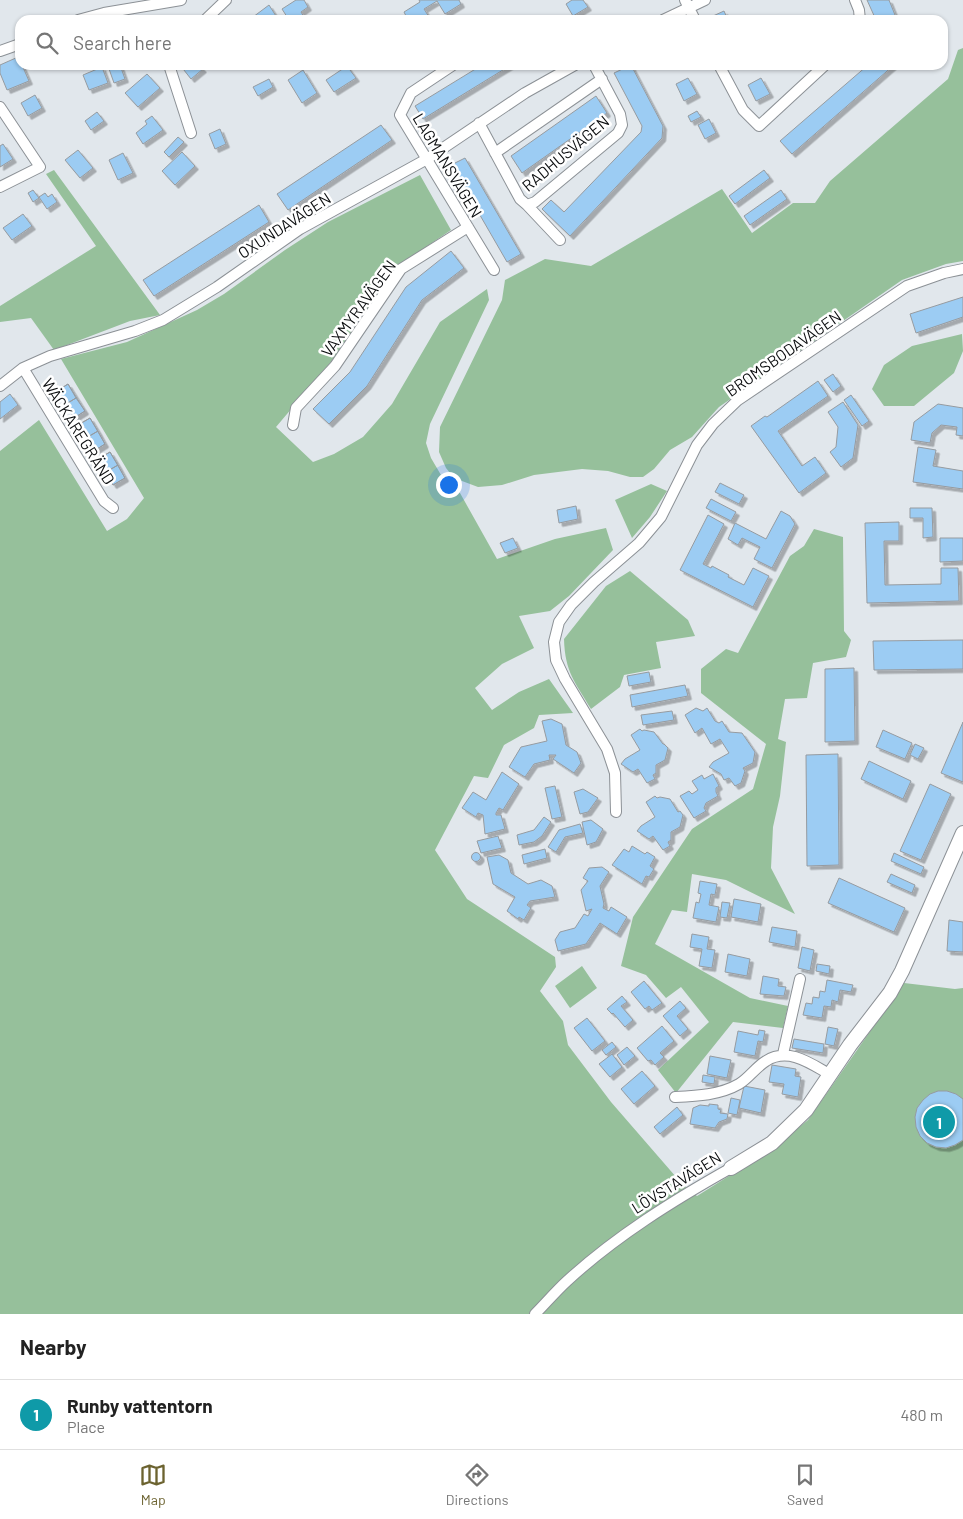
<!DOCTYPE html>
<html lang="en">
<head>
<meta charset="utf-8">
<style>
	body { margin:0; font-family:Barlow,sans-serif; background:#f6f6f6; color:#222 }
	.you { position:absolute; left:448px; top:484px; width:18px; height:18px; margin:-12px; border:4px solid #fff; border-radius:50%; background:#1a73e8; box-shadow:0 0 0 8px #1a73e833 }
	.badge { display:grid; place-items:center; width:32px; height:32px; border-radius:50%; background:#6c6330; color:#fff; font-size:16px; font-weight:700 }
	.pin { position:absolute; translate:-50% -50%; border:2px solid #fff; box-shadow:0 1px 5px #0006 }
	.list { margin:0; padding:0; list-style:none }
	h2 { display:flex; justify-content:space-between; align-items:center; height:65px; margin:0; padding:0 20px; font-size:21px }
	h2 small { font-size:16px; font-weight:400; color:#767676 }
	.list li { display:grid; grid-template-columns:32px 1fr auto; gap:15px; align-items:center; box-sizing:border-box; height:70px; padding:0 20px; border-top:1px solid #e0e0e0 }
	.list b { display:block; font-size:19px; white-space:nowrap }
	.list p { margin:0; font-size:16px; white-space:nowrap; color:#767676 }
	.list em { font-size:16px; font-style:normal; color:#767676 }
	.icon { flex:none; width:28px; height:28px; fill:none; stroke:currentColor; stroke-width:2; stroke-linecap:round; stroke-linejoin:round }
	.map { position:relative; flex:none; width:963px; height:1314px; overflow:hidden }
	.search { position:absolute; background:#fff; box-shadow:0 1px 4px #0004; left:15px; right:15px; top:15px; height:55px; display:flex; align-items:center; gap:12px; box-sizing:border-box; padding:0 18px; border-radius:15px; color:#767676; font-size:19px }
	.sheet { height:135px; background:#fff }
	nav { display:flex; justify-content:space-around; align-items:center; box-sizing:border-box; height:70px; border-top:1px solid #e0e0e0; background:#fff; font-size:14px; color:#767676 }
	nav a { display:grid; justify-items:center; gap:2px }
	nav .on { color:#6c6330 }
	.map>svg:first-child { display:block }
</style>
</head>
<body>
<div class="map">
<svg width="963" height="1314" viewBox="0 0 963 1314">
	<defs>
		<filter id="shadow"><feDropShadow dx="3.5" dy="3.5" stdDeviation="0" flood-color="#0004"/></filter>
	</defs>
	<rect width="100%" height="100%" fill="#e1e7ec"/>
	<path fill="#96c09b" d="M963,48V261L946,264L902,280L719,407L692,437L670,450L654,469L643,477H630L608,471L582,469L534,475L502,485L478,487L454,478L446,468L439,452L440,427L502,300L505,280L545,259L591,266L722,189L752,233L793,203H815L830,181L948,79L958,50Z
		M54,170L160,315L130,321L54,350L31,318L0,322V306L96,246L46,174Z
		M420,175L451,230L398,266L367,309L360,304L345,325L352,331L331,362L276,427L313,462L334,454L363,437L392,404L440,322L487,289L489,300L430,424L426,443L431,458L441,475L460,493L497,559L555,539L606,528L613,550L569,596L550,611L519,616L534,648L502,664L475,688L492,710L519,692L549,679L573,713L539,715L534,728L504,745L488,778L474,776L435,850L467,899L555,957L556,967L540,991L563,1021L568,1045L611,1102L683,1185L697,1196L772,1149L808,1120L904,983L955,989L963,988V1314H0V451L39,420L107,531L127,519L144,498L61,359L127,342L197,310L224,294L285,250L328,222Z
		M962,334L963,351L954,373L914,406H884L872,389L884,365L912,346Z
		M651,484L667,491L650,517L632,538L615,500Z
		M814,529L843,537L844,631L851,640L846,657L813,663L807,698L785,699L778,739L786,742L780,796L773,827L771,868L795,914L726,880L692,874L687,912L672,910L655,944L750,998L788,1006L783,1028L733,1022L676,1093L658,1070L709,1022L681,987L666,998L646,975L621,966L633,917L692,829L753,789L766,744L701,693V669L726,649L738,653L790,556L804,546Z
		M630,571L688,620L695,636L656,642L661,668L624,675L620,687L591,709C575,682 565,672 564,639L606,586Z
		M582,966L597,988L570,1008L555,986Z"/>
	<path fill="#9cccf3" stroke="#969ba0" filter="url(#shadow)" d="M296,0H304L308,7L301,12L306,20H289L282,9Z
		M419,0H459L461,4L445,14L437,1L424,9L431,20H408L404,12L420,2Z
		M572,0H583L588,7L573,16L566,4Z
		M867,0H889L897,20H876Z
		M269,5L276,16L270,20H249Z
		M724,11L728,20H715L713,16Z
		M18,57L20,65H22L29,81L7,90L0,73V65Z
		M111,65H120L125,79L114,83L108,66Z
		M180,65H199L203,69L191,79Z
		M482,65H511L423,119L415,106Z
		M631,65L663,126L662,138L570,236L542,209L551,200L564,212L641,132L642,126L614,73Z
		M868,65H894L792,154L780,141Z
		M347,66L356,78L334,92L326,80Z
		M102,67L108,83L89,90L83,75Z
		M303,70L317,93L302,103L288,80Z
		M147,74L160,88L138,107L125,93Z
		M688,78L697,94L684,101L676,84Z
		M761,78L770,94L756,101L748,85Z
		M269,79L273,87L258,96L253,87Z
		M35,95L42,108L28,116L21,103Z
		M596,96L607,113L522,173L511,156Z
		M697,111L701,117L691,122L688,116Z
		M97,112L104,121L91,130L85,121Z
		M152,116L163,130L143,144L136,133L147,124L145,121Z
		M709,119L716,133L705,139L698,125Z
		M381,125L392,140L288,210L277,194Z
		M220,129L226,144L215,149L209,134Z
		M178,137L184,142L169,157L164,152Z
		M3,144L13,159L0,167V146Z
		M78,150L93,168L80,178L65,160Z
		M182,152L195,166L175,185L162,171Z
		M123,153L133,173L118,180L109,160Z
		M465,158L521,254L507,262L451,165Z
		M764,170L770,178L735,204L729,196Z
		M33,190L39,198L33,202L28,193Z
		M781,190L787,199L750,225L744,216Z
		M45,193L48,197L52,194L57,202L47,209L39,197Z
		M259,205L269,222L154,296L143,280Z
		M23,214L32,226L12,240L3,228Z
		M451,251L464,268L422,300L367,386L329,424L313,409L350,372L406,287Z
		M963,297V317L916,333L910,314Z
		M833,374L841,386L833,392L824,380Z
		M818,381L828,396L778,431L802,466L815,457L826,473L799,493L751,426L765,416L767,417Z
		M68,384L85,411L74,418L57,391Z
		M68,384L76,398L66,404L57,391Z
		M10,394L18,405L0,419V402Z
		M851,395L869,421L862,426L844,400Z
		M76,398L85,411L74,418L66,404Z
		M843,402L858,425L853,458L841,467L830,452L836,447L838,427L828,412Z
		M938,404L963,408V436L956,435L957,427L941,425L932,433L930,443L911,440L914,422Z
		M90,418L105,444L94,451L78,425Z
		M90,418L98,431L86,438L78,425Z
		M98,431L105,444L94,451L86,438Z
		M918,447L936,450L933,466L963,471V489L913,482Z
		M110,452L125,478L113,485L98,459Z
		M110,452L118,465L106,472L98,459Z
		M118,465L125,478L113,485L106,472Z
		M720,483L744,495L739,504L715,492Z
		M711,499L736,512L731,521L706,508Z
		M576,506L578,519L559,523L557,510Z
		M910,508H932L933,537L923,538V518H910Z
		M781,511L790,516L795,524L772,568L754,559L760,547L742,538L738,545L728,539L735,523L766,539Z
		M708,515L724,524L703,564L711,568L712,566L729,575L728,577L744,585L753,568L769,576L753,607L680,570Z
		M899,522V541H884L885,585L941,584V568H958L959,601L867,603L865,523Z
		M513,538L518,548L505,553L500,543Z
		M940,538H963V561L940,562Z
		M963,640V669L874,670L873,641Z
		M854,668L855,741L825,742V669Z
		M649,672L651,682L629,686L627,676Z
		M685,685L688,696L632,707L630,695Z
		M696,708L703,711L707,708L715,721L719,723L722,721L729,732L742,733L755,752L753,763L743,768L745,771L741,783L735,786L729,778L724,780L721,774L709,767L713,762L729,753L720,739L711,744L702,728L695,733L685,715Z
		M672,711L674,720L643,725L641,715Z
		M551,719L562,724L566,745L577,752L581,763L574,773L553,759L556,755H549L550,760L534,764L525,777L509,767L521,747L547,741L542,721Z
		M963,722V782L941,773Z
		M640,729L642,731L644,730L654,732L663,744H664L668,748L665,760L656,765V773L653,775L655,779L647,783L638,769L633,772L621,764L625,759L640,750L631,735Z
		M883,730L912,743L905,759L876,747Z
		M915,744L924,748L918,759L910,755Z
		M838,754L839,865L807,866L806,755Z
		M869,761L911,781L903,799L861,779Z
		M502,772L519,784L503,810L499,808L496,813V815H501L505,829L485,834L483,815L478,813L476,817L462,808L473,792L486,800Z
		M713,774L719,786L716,788V792L718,796L706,803L704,808L706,811L694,818L680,796L689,791L692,794L698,790L692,781L702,775L704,779Z
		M930,784L951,794L921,860L900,851Z
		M555,786L562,817L552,819L545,788Z
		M583,789L598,798L588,812L580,814L574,792Z
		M655,796L657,798L660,797L670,799L678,812L680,811L683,815L680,827L671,832V840L668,842L670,846L663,850L653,836L649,839L637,831L641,826L655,817L646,802Z
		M544,817L551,822L542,836L534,842L519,845L517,835L534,830Z
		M591,820L603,829L596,842L587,845L582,822Z
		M580,824L583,833L565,837L556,852L548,847L559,830Z
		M498,836L502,848L481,853L477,841Z
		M632,846L645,854L647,852L655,857L650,866L654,869L649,877L646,876L642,884L612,865L624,849L629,852Z
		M545,849L547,858L524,864L522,855Z
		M471.5 857a4.5 4.5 0 1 1 9 0a4.5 4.5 0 1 1-9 0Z
		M894,853L924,867L921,874L891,861Z
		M499,855L508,860L511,873L528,884L541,880L552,886L555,897L530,901L527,905L531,908L524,920L519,917L518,919L507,911L515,897L493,884L487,857Z
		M602,867L609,872L600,886L604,904L603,908L609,911L611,907L627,917L617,934L600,923L586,944L558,951L555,940L560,932L575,928L584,914L588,916L592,909L586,911L581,890L588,881L583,878L589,868Z
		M891,874L915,885L912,893L887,882Z
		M839,878L905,908L894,932L828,903Z
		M700,881L717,884L715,895L711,894L709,905L719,907L716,922L693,918L696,902L699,903L701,894L698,893Z
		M734,899L761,904L758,922L731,917Z
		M722,902L730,903L727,918L720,917Z
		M949,920L963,922V952L947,951Z
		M772,927L797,931L795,947L769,942Z
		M692,934L709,937L707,949L715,950L712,968L699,966L702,949L690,947Z
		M802,947L814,950L810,971L798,968Z
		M728,954L750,959L747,976L725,972Z
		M817,964L830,966L829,974L816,971Z
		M763,976L779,979L778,986L786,987L784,996L760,994Z
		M827,980L853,985L851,992L840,990L838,1002L832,1000L831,1007L824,1006L822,1018L803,1015L806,1003L812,1004L813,997L819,998L820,991L825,992Z
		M644,981L662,1003L652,1010L649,1006L645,1009L631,992Z
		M622,996L627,1002L621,1006L633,1020L625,1027L613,1013L612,1014L607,1009Z
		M680,1001L686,1008L677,1016L688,1029L680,1036L663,1016Z
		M587,1018L605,1041L592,1051L574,1028Z
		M662,1026L674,1041L660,1053L664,1057L655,1065L651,1060L648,1061L637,1048Z
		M828,1027L838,1029L834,1046L825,1044Z
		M759,1030L765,1031L763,1042L758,1041L755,1056L734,1052L738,1031L758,1035Z
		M794,1039L824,1044L823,1053L792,1048Z
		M612,1042L616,1047L606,1055L602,1050Z
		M627,1047L635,1056L624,1065L617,1055Z
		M612,1054L622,1067L610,1077L599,1064Z
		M710,1056L731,1060L727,1078L707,1074Z
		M772,1065L796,1069L795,1076L801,1077L798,1097L782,1094L784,1084L769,1082Z
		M642,1071L655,1086L634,1104L621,1089Z
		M703,1075L715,1077L714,1084L702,1082Z
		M744,1086L765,1090L761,1113L739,1108Z
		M938,1091H947L956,1094L963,1099V1140L955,1145L946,1148L936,1147L927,1143L920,1136L916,1127L915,1117L917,1108L923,1100L930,1094Z
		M731,1098L740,1100L737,1115L728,1113Z
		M709,1104L718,1105V1109L721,1110L720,1113L728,1114L727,1119L719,1122L715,1128L690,1124L693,1108L700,1105L709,1106Z
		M677,1107L683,1115L660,1134L654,1127Z"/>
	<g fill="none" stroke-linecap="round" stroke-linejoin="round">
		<defs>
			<path id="street" d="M685,0L695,20
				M855,0L859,10L860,20
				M78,20L104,13L181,0
				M205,20L226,0
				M663,20L705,0
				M0,51L20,44
				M169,65L191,133
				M453,65L411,93L400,115L494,270
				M719,65L743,110L759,126L825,65
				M0,107L40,167L0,187
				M479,123L520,199L527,205L535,202L618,133L622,125L620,114L594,65
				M495,153L602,79
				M527,205L560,240
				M23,368L104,501L113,508
				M0,386L23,368L50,356L135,331L163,320L217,287L300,229L427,159L525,93L575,65
				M293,425L296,408L335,366L401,269L468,227
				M616,812L615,773L607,749L565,679L556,660L554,642L559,622L571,605L594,582L639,543L661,517L697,445L713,424L738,400L907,286L944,273L963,269
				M783,1054L800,979
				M675,1097C697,1096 720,1095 739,1084C749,1078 756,1067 766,1061C788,1047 810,1063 829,1074
				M535,1314C546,1303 556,1291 567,1281C616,1236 674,1200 731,1168"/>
			<path id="secondary" d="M731,1168L772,1143L806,1110L850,1045L890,993L902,971L963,833"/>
		</defs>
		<use href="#street" stroke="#8c9196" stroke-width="12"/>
		<use href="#secondary" stroke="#8c9196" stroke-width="16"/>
		<use href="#street" stroke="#fff" stroke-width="10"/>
		<use href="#secondary" stroke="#fff" stroke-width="14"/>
	</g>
	<g text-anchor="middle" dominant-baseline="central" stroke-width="5" stroke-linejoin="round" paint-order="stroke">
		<g font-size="16" fill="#0a0c0e" stroke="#fff">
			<text transform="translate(565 153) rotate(-40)">RADHUSVÄGEN</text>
			<text transform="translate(448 165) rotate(59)">LAGMANSVÄGEN</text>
			<text transform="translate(284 225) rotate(-33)">OXUNDAVÄGEN</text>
			<text transform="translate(358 308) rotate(-54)">VAXMYRAVÄGEN</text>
			<text transform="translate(783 353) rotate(-35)">BROMSBODAVÄGEN</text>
			<text transform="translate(79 431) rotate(58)">WÄCKAREGRÄND</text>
			<text transform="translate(676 1182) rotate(-32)">LÖVSTAVÄGEN</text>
		</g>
	</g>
</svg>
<div class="you"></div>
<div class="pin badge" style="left:939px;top:1122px;background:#0f9aa8">1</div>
<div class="search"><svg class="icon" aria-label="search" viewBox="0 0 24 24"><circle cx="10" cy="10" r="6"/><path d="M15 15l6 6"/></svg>Search here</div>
</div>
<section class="sheet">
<h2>Nearby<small></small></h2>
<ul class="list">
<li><span class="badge" style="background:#0f9aa8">1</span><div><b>Runby vattentorn</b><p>Place</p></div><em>480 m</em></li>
</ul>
</section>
<nav>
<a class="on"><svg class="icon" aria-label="map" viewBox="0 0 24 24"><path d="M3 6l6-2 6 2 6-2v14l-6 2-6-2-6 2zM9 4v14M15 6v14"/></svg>Map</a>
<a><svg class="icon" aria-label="directions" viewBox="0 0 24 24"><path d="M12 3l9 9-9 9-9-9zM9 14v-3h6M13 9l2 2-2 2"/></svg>Directions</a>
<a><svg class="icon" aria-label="saved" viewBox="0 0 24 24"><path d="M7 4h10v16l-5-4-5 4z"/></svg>Saved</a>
</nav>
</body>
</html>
